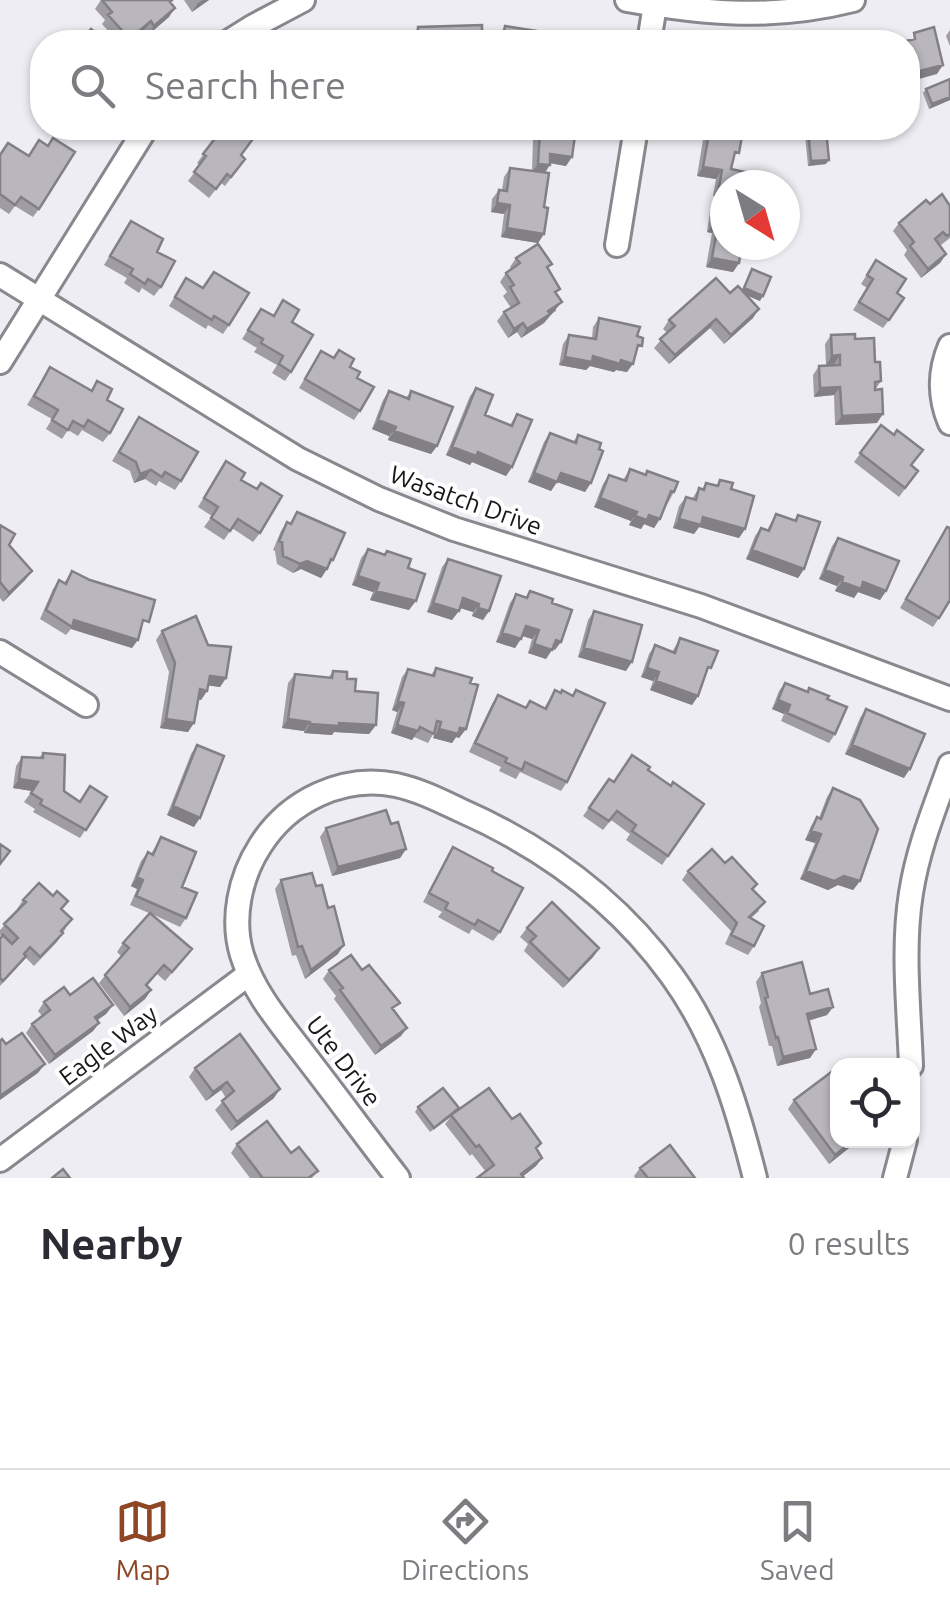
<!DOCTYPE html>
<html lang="en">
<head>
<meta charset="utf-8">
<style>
	body { margin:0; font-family:Ubuntu,sans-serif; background:#f7f7f7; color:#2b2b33 }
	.controls { position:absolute; right:30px; bottom:30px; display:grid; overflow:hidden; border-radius:20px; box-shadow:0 2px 8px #0004 }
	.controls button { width:90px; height:90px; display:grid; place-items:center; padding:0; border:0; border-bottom:2px solid #e1e1e2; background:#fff; color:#2b2b33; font:50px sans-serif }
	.compass { position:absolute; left:710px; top:170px; width:90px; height:90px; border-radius:50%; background:#fff; box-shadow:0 2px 8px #0004; rotate:143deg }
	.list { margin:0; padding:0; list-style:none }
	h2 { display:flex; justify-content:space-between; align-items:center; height:130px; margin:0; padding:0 40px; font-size:42px }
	h2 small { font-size:32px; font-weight:400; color:#7c7c81 }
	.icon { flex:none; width:55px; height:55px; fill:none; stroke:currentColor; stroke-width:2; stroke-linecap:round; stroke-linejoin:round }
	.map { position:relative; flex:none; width:950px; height:1178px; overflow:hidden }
	.search { position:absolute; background:#fff; box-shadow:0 2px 8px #0004; left:30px; right:30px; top:30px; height:110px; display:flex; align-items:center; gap:25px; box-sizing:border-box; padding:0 35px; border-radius:40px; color:#7c7c81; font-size:38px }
	.sheet { height:290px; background:#fff }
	nav { display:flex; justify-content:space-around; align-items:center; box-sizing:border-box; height:140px; border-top:2px solid #e1e1e2; background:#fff; font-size:28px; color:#7c7c81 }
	nav a { display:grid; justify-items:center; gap:5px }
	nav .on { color:#8e4625 }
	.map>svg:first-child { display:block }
</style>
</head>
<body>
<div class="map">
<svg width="950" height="1178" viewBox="0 0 950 1178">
	<rect width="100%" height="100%" fill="#eeedf3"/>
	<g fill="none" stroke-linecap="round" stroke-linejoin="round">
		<defs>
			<path id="minor" d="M627,0C707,14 773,20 853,0
				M228,42L252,27L303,0
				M649,42L655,5
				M617,245L636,128
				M0,275L298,459L379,499L454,529L701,606L950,699
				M950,346C939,372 939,397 950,423
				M0,362L146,128
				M0,652L86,705
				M911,1066C909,1009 902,949 911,893C918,848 935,807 950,765
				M0,1160L249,974
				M398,1178C367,1138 337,1097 306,1057C282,1025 254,994 242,955C231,919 240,877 260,846C288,801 343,774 396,785C419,790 439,800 460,810C544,847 618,901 672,976C716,1037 737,1106 755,1178
				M895,1178L905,1140"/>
		</defs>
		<use href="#minor" stroke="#8a888e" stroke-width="28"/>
		<use href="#minor" stroke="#fff" stroke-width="22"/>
	</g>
	<path fill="#9f9da3" d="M101,0L171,4L169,17L148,35L144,30L130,42H118L102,24L105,20L95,9Z
		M184,0H209L192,12Z
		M505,26L601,42H498L499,35Z
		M418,27L482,42H412V36Z
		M950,30V46L946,36Z
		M950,79V100L929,109L923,93L926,89Z
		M53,128H68L64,134Z
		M218,128H261L241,155L245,159L225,186L221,183L209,198L188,181L200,165L197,163L218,134L215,132Z
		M524,128H576L566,166L550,163L544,173V234L538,243L501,237L504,214L491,212L492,199L499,190H502L504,177L510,168L532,171L533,139L523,138Z
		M705,128H739L731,169L745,172L713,196L716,179L697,176Z
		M808,130L826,164L808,166L805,135Z
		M0,154L39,209L33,217L15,206L9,214L0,208Z
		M717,203L739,263L733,272L706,267L712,233L707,232L710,211Z
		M930,204L950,206V238L941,245L936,241L946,254L940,263L921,278L904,255L907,250L893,231L899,223Z
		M125,230L157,252L161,287L154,296L142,288L139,293L124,283L127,278L104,265Z
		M516,258L548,270L556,293V311L550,315L544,323L521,338L517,332L508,338L497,321L504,312L511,308L503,296L507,292L500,282L506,273L512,269L510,267Z
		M876,260L889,320L883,328L853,310L867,288L861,284Z
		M752,269L760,301L746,295L753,318L724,344L710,328L669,364L654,348L667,333L663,329L669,320L730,293L742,290Z
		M186,278L229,325L223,334L208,325L206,329L169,306Z
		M283,300L292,322L291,372L285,381L272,373L277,365L254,352L257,348L242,339L261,309L273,316Z
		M599,318L637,336L635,355L627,372L616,370L614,372L590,366L586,370L559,365L563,344L569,335L592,338L593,327Z
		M831,335L855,339L875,362L881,381L875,390L877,423L835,425L834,395L814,397L813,375L819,366L834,365H826L825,344Z
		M339,350L350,367L360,411L354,420L299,388L321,351L333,358Z
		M50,367L91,390L97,381L107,400L110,433L103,442L82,430L78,436L68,430L62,439L46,429L52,419L27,405Z
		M476,388L485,415L510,425L517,414L512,467L506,476L472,462L470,465L446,455L470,396Z
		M389,391L406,398L411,391L437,446L431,454L388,440L389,436L372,429L383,400Z
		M139,417L181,481L175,490L159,481L156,486L145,479L134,483L130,471L112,461Z
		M881,425L911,465L918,471L899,497L854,462Z
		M550,433L573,442L578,435L585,492L557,482L551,491L528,482L544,442Z
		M630,469L645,475L647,471L674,492L654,528L644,524L641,529L629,525L631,521L594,507L603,484L609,475L623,480Z
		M220,470L260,533L253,542L232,528L224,540L204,527L212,516L198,507Z
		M720,480L731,489L745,529L739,538L699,527L694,534L673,528L679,506L686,497L692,499L699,488L702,489L706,483L716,486Z
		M297,512L333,560L321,578L301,569L293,573L277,564L275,551L273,550L281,531L287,522L290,523Z
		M776,514L794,520L798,515L804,569L798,578L746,559L755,536L761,528L767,530Z
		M0,525L9,545L32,571L25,580L3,602L0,598Z
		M947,527L939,618L933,627L900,608Z
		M838,538L886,591L880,600L858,592L854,598L835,591L837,586L819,579L832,546Z
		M368,549L384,555L387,551L408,568L409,610L370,600L373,592L352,585L361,558Z
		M448,559L489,611L483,620L472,616L473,612L460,608L452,620L427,612L442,567Z
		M72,571L143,631L141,630L132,648L71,629L66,635L40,619L53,589L59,580L64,583Z
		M530,591L552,603L555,650L552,649L546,659L528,653L532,639L522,636L515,648L496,642L510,603L516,594L526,597Z
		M594,611L626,671L578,657L588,620Z
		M162,631L208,645L226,678L220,687L208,685L207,691L201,700L198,699L188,732L160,728L169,672L156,640Z
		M680,638L705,677L698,696L692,705L650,690L653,681L641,677L649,654L655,645L672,652Z
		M436,668L470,683L466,729L459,738L456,737L452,743L433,738L435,731L428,743L414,737L412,740L391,733L397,712L392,710L402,677L408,669L431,675Z
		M333,671L347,679L376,725L369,734L334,732L332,735L304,733V731L282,728L288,683L295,674L329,677Z
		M785,683L807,692L809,688L827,699L835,734L829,743L781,721L784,714L772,709L779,691Z
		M555,690L572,695L576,690L567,782L561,791L520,772L516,779L499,771L501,767L469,752L492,704L498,695L525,708L530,701L544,708Z
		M866,709L904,778L845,754L860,718Z
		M197,745L194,827L167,815L191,754Z
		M43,753L64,791L80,802L107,797L80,838L33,812L35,809L24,802L32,791L13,788L16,766L22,757L39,758Z
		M648,770L671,786L704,804L662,865L626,840L630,834L611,820L603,830L583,816L609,779L614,782Z
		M833,788L860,881L853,890L838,885L828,890L800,879L815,843L805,840L811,826L817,817L819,818L827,797Z
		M391,824L406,849L400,858L332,876L320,837L326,828Z
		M161,837L182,887L186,918L180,927L152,914L185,958L165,981L157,974L147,986L151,990L145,999L124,1016L99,983L121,956L117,952L123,943L149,913L130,905L137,889L131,886L141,861L148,852L151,854Z
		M453,847L492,871L500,932L493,941L472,929L469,934L438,917L442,912L423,902Z
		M725,863L757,884L753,890L759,911L751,918L754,946L748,955L725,944L731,931L682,880L688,871Z
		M281,880L338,954L305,979L296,955L292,956L275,889Z
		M23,900L62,910L66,928L57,942L34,966L26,958L0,986V939L2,937L0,935V930L18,910L17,909Z
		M527,928L599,948L593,957L563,988L524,951L528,944L520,937Z
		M329,970H362L394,1010L401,1036L375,1055L334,999L336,996L323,979Z
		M762,973L810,994L833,1007L827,1015L808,1021L816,1049L810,1058L777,1066L772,1046H769L759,1007L761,1003L756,982Z
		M70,995L113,1005L106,1014L97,1020L99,1023L93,1031L49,1064L26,1033L32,1024L42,1016L38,1011L44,1002Z
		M195,1068L274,1098L231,1131L215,1110L226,1098L221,1090L206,1101L189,1077Z
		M794,1100L838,1140H859L829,1164L788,1109Z
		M418,1107L459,1108L512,1119L542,1158L536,1166L523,1176L486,1172L472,1154L470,1156L445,1124L450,1118L430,1132L415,1112Z
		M237,1144L291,1153L318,1171L312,1178H250L231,1153Z
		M640,1168L695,1178H635L634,1176Z"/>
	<path fill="#828084" d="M203,0H209L192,12L198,3Z
		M175,8L169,17L148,35L154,26Z
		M151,21L144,30L130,42H128Z
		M943,65L937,74L908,82V74Z
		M950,97V100L929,109L932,104Z
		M529,129L540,130L533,139L523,138Z
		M550,154L572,157L566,166L544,162Z
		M829,160L826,164L808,166L811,161Z
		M538,164L550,165L544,174L531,173Z
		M703,167L722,170L716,179L697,176Z
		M719,187L725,189V199L713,196Z
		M497,203L510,205L504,214L491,212Z
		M713,224H718L712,233L707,232Z
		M507,228L544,234L538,243L501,237Z
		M946,254L940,263L921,278L928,269Z
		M712,258L739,263L733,272L706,267Z
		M744,288L763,296L760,301L741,293Z
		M562,302L544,323L521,338L527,329L548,311Z
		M759,309L753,318L724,344L731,335Z
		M716,319L710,328L669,364L675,355Z
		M523,323L517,332L508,338L514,329Z
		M840,355L834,364L826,365L832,356Z
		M593,356L621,360L633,364L627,372L616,370L614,372L590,366L586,370L559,365L565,357Z
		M840,387L834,395L814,397L820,388Z
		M883,414L877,423L835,425L842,416Z
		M378,420L396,427L389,436L372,429Z
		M394,431L437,446L431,454L388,440Z
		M452,447L478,452L512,467L506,476L472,462L470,465L446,455Z
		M151,470L145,479L134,483L140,474Z
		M534,473H561L591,483L585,492L557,482L551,491L528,482Z
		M600,498L637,512L631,521L594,507Z
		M649,515L660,519L654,528L644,524L641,529L629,525L635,516Z
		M703,517L745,529L739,538L699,527L694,534L673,528L679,519Z
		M752,550L804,569L798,578L746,559Z
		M307,561L327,569L321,578L301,569L293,573L300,564Z
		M825,570L843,577L837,586L819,579Z
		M32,571L25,580L3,602L9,593Z
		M358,576L379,583L373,592L352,585Z
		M842,582H863L886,591L880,600L858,592L854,598L835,591Z
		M376,591L416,601L409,610L370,600Z
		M463,598L479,604L473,612L457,607Z
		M433,603L459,611L452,620L427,612Z
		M478,608L489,611L483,620L472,616Z
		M74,620L138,640L132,648L71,629Z
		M526,626L539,630L532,639L520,635Z
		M502,633L521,639L515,648L496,642Z
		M556,640L561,642L555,650L549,648Z
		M534,644L552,650L546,659L528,653Z
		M584,648L632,662L626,671L578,657Z
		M647,668L659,672L653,681L641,677Z
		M210,676L226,678L220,687L204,685Z
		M656,681L698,696L692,705L650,690Z
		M200,689L207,691L201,700L194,698Z
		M778,700L790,705L784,714L772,709Z
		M398,701L404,703L397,712L392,710Z
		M166,719L194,723L188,732L160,728Z
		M288,719L310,722L304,731L282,728Z
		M339,723L376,725L369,734L334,732L332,735L304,733L310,724Z
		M397,725L418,731L412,740L391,733Z
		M460,728L466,729L459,738L456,737L452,743L433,738L439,729Z
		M852,745L910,769L904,778L845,754Z
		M19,779L38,782L32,791L13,788Z
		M173,806L200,818L194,827L167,815Z
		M811,831L821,834L815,843L805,840Z
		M406,849L400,858L332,876L338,867Z
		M806,871L844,876L860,881L853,890L838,885L828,890L800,879Z
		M137,877L143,880L137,889L131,886Z
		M344,945L338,954L305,979L311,970Z
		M599,948L593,957L563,988L569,980Z
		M151,990L145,999L124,1016L130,1007Z
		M113,1005L106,1014L89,1026L95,1017Z
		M833,1007L827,1015L800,1023L807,1014Z
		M99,1023L93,1031L49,1064L55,1055Z
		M407,1028L401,1036L375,1055L381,1046Z
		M816,1049L810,1058L777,1066L783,1057Z
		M45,1064L38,1073L0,1100V1096Z
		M227,1082L221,1090L206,1101L213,1092Z
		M280,1089L274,1098L231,1131L237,1122Z
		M854,1140H859L829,1164L835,1155Z
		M542,1158L536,1166L521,1178V1174Z"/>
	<path fill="#b9b7bd" stroke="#828084" stroke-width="2.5" d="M102,0H172L170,2L175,8L154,26L151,21L130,39L108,15L112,12Z
		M482,25V42H418V27Z
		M505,26L601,41V42H502Z
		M934,27L943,65L908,74V42H901L915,39L914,33Z
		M91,29L109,42H72L76,37L81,41Z
		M356,36L358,42H334Z
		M950,79V97L932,104L926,89Z
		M223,128H261L241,155L245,159L231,177L227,174L216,189L194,172L206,156L203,154Z
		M529,128H576L572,157L550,154V165L538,164L540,130L529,129Z
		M710,128H739L738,134L742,136L739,153L735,152L731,169L745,172L743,185H725V189L719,187L722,170L703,167Z
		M826,129L829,160L811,161L808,130Z
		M53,138L75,152L39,209L21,197L15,205L0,194V155L8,143L29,156L39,140L48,146Z
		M510,168L549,173L544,207L548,208L544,234L507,228L510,205L497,203L499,190L507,191Z
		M942,194L950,206V234L947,236L943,232L935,239L946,254L928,269L910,246L914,242L899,223L926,200L930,204Z
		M717,203L725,204V245H742L739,263L712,258L718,224H713Z
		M131,221L163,239L157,252L175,261L161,287L148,279L145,284L130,274L133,269L110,256Z
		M538,244L552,264L547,267L560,289L555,292L562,302L548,311L550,314L527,329L523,323L514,329L504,312L519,303L510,287L514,285L506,273L520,263L516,258Z
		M876,260L906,279L897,293L904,298L889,320L859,302L873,279L867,275Z
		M752,269L771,277L763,296L744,288Z
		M214,272L249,293L229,325L214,316L212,320L175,297L186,278L203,288Z
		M716,278L730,293L738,286L759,309L731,335L716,319L675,355L660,339L675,326L669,320Z
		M283,300L299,310L292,322L313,335L291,372L279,364L283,356L261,343L263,339L248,330L261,309L274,316Z
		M599,318L640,327L637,336L643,338L642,346L638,345L633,364L621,360L620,364L593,356L592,362L565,357L569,335L596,339Z
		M855,334V339L874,338L875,362H880L881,381L875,382V390L882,389L883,414L842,416L840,387L820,388L819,366L840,365V355L832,356L831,335Z
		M339,350L354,359L350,367L360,372L357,378L374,387L360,411L305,379L321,351L334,358Z
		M50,367L92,391L97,381L112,389L107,400L123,409L110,433L88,420L84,427L73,421L68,430L52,420L58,410L34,396Z
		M476,388L493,395L485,415L512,426L517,414L532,420L512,467L478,452L476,456L452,447Z
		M389,391L409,399L411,391L453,407L437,446L394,431L396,427L378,420Z
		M139,417L198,452L181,481L165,472L162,477L151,470L140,474L136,462L119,452Z
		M881,425L894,435L897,430L923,450L911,465L918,471L905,488L860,453Z
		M550,433L576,443L578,435L601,443L599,449L603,451L591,483L561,473L557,482L534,473Z
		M226,461L245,473L241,480L257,489L261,483L282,496L260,533L238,519L230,531L211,518L218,507L204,498Z
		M630,469L646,475L647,471L678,482L674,492L671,491L660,519L649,515L647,520L635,516L637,512L600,498L609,475L626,481Z
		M720,480L733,483L731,489L754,496L745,529L703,517L701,525L679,519L686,497L696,500L699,488L704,490L706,483L718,486Z
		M297,512L345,533L333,560L331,559L327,569L307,561L300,564L283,556L282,542L279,541L287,522L291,524Z
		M776,514L796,521L798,515L820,522L804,569L752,550L761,528L769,531Z
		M0,525L15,534L9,545L32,571L9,593L0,582Z
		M947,527L950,528V600L939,618L906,599Z
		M838,538L899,561L886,591L863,582L861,589L842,582L843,577L825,570Z
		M368,549L385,555L387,551L411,559L408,568L425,574L416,601L376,591L379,583L358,576Z
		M448,559L501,576L489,611L478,608L479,604L463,598L459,611L433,603Z
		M72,571L90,580L155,600L149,622L143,620L138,640L74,620L72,627L46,610L59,580L66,584Z
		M530,591L553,599L552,603L572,610L561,642L556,640L552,650L534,644L539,630L526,626L521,639L502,633L516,594L527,598Z
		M594,611L642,625L632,662L584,648Z
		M196,616L208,645L231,647L226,678L210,676L207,691L200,689L194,723L166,719L175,663L162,631Z
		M680,638L718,651L711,668L708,667L698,696L656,681L659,672L647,668L655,645L675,653Z
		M436,668L472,678L470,683L478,685L466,729L460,728L458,734L439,729L441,722L437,721L434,734L420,727L418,731L397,725L404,703L398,701L408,669L434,676Z
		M333,671L347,672V679H356L355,691L378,693L376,725L339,723V726L310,724V722L288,719L295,674L332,678Z
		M785,683L808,692L809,688L829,696L827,699L847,707L835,734L787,713L790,705L778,700Z
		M555,690L561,693L562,690L573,696L576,690L605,703L567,782L525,762L522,770L505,762L507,758L475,743L498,695L526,708L530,701L546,709Z
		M866,709L925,734L910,769L852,745Z
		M197,745L224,756L200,818L173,806Z
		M43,753L65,755L64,791L80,802L90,786L107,797L86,830L40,804L42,800L31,793L38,782L19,779L22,757L43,758Z
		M632,755L650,767L648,770L671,786L673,782L704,804L668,856L632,831L636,825L617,811L609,821L589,808L609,779L614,782Z
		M833,788L860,800L878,829L860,881L844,876L834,881L806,871L821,834L811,831L817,817L821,819Z
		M386,810L391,824L398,822L406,849L338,867L326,828Z
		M161,837L196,852L182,887L197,893L186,918L136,896L143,880L137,877L148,852L153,855Z
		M0,844L10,851L0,864Z
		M453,847L493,868L492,871L523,888L500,932L478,920L475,925L445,909L448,903L429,893Z
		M712,849L725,863L732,857L757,884L752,889L765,902L749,917L764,926L754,946L731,935L737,923L688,871Z
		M312,873L316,886L322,885L328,908L334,906L344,945L311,970L302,946L298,947L281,880Z
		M39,883L53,896L57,891L68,901L61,909L72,919L61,931L63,933L40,957L30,947L24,954L26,956L3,981L0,978V939L3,935L12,944L18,938L4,924L26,902L23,900Z
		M552,902L599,948L569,980L530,942L536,936L527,928Z
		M150,913L192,949L172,972L164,965L146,985L151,990L130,1007L105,975L129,948L123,943Z
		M351,955L362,970L369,965L400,1003L392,1008L407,1028L381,1046L340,990L343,988L329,970Z
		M802,962L810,994L828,989L833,1007L807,1014L816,1049L783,1057L778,1037L776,1038L765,998L768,997L762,973Z
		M93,978L113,1005L95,1017L99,1023L55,1055L32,1024L50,1010L44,1002L64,987L70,995Z
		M22,1033L45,1064L0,1096V1041L2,1039L6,1044Z
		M240,1034L280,1089L237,1122L222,1101L234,1091L227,1082L213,1092L195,1068Z
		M838,1067V1140H854L835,1155L794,1100Z
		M443,1088L459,1108L434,1128L418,1107Z
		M489,1088L512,1119L520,1114L541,1143L536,1148L542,1158L521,1174L524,1178H477L494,1165L479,1145L476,1147L451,1115Z
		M267,1121L291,1153L299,1147L318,1171L308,1178H260L262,1177L237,1144Z
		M670,1145L695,1178H648L640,1168Z
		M63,1169L70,1178H52Z"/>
	<g text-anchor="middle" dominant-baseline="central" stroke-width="8" stroke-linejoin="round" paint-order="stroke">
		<g font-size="25" fill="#181719" stroke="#fff">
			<text transform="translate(466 500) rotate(20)">Wasatch Drive</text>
			<text transform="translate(108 1045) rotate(-37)">Eagle Way</text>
			<text transform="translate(344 1061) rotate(53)">Ute Drive</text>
		</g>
	</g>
</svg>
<div class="controls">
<button><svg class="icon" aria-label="locate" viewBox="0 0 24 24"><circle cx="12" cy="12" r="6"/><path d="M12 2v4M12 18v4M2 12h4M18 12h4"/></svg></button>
</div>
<svg class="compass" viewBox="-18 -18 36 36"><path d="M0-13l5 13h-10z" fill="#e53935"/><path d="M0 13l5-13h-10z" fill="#7c7c81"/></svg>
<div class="search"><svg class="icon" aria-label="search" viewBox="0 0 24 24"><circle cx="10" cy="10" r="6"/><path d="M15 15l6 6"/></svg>Search here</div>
</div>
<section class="sheet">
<h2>Nearby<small>0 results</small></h2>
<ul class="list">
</ul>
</section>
<nav>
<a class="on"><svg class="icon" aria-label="map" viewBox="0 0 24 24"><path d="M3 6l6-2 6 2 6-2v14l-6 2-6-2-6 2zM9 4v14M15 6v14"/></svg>Map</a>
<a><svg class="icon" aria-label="directions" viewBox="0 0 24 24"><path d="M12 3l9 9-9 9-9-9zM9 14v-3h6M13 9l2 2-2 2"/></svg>Directions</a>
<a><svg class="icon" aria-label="saved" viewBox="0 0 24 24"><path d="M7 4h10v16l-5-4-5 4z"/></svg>Saved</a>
</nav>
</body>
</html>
